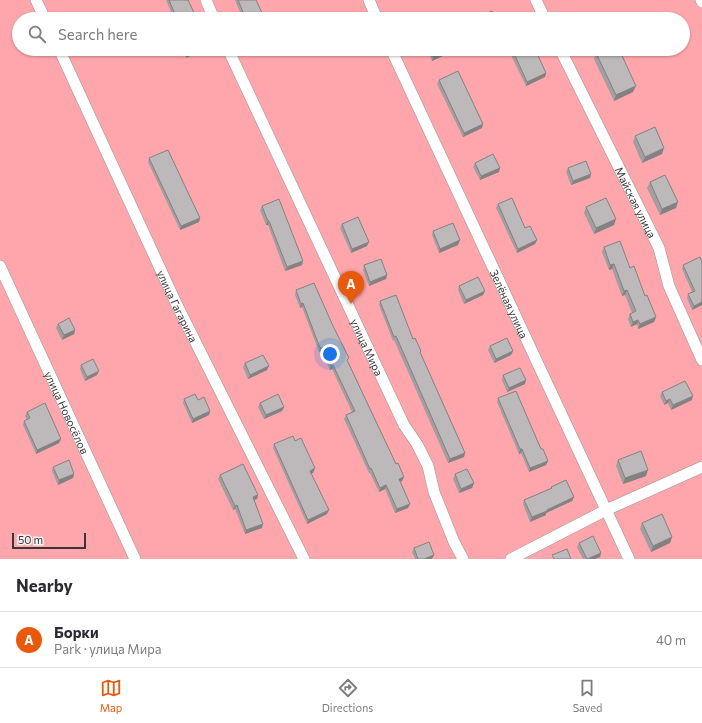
<!DOCTYPE html>
<html lang="en">
<head>
<meta charset="utf-8">
<style>
	body { margin:0; font-family:Commissioner,sans-serif; background:#f7f7f7; color:#2b2b33 }
	.scale { position:absolute; left:12px; bottom:10px; width:74px; box-sizing:border-box; padding-left:4px; border:2px solid #393737; border-top:0; font-size:11px; line-height:14px; white-space:nowrap; color:#393737; -webkit-text-stroke:3px #f6f1f1; paint-order:stroke }
	.you { position:absolute; left:330px; top:354px; width:14px; height:14px; margin:-10px; border:3px solid #fff; border-radius:50%; background:#1a73e8; box-shadow:0 0 0 6px #1a73e833 }
	.badge { display:grid; place-items:center; width:26px; height:26px; border-radius:50%; background:#ea580c; color:#fff; font-size:13px; font-weight:700 }
	.pin { position:absolute; translate:-50% -33px; filter:drop-shadow(0 1px 2px #0008) }
	.pin::after { content:''; position:absolute; top:21px; width:14px; height:12px; background:inherit; clip-path:polygon(0 0,100% 0,50% 100%) }
	.list { margin:0; padding:0; list-style:none }
	h2 { display:flex; justify-content:space-between; align-items:center; height:52px; margin:0; padding:0 16px; font-size:17px }
	h2 small { font-size:13px; font-weight:400; color:#7c7c81 }
	.list li { display:grid; grid-template-columns:26px 1fr auto; gap:12px; align-items:center; box-sizing:border-box; height:56px; padding:0 16px; border-top:1px solid #e1e1e2 }
	.list b { display:block; font-size:15px; white-space:nowrap }
	.list p { margin:0; font-size:13px; white-space:nowrap; color:#7c7c81 }
	.list em { font-size:13px; font-style:normal; color:#7c7c81 }
	.icon { flex:none; width:22px; height:22px; fill:none; stroke:currentColor; stroke-width:2; stroke-linecap:round; stroke-linejoin:round }
	.map { position:relative; flex:none; width:702px; height:559px; overflow:hidden }
	.search { position:absolute; background:#fff; box-shadow:0 1px 3px #0004; left:12px; right:12px; top:12px; height:44px; display:flex; align-items:center; gap:10px; box-sizing:border-box; padding:0 14px; border-radius:22px; color:#7c7c81; font-size:15px }
	.sheet { height:108px; background:#fff }
	nav { display:flex; justify-content:space-around; align-items:center; box-sizing:border-box; height:56px; border-top:1px solid #e1e1e2; background:#fff; font-size:11px; color:#7c7c81 }
	nav a { display:grid; justify-items:center; gap:2px }
	nav .on { color:#ea580c }
	.map>svg:first-child { display:block }
</style>
</head>
<body>
<div class="map">
<svg width="702" height="559" viewBox="0 0 702 559">
	<rect width="100%" height="100%" fill="#e8e3e3"/>
	<path fill="#fea6ab" fill-rule="evenodd" d="M0,0H702V559H0ZM19,19H683V49H19Z"/>
	<g fill="none" stroke-linecap="round" stroke-linejoin="round">
		<defs>
			<g id="street">
				<path d="M36,0L45,19"/>
				<path d="M206,0L214,19"/>
				<path d="M369,0L377,19"/>
				<path d="M536,0L545,19"/>
				<path d="M701,0L702,2"/>
				<path id="s1" d="M59,49L176,303L304,559"/>
				<path id="s2" d="M228,49L404,425L417,444L428,466L434,492L454,542L463,559"/>
				<path id="s3" d="M391,49L629,559"/>
				<path id="s4" d="M560,49L659,248L669,286L702,360"/>
				<path id="s5" d="M0,266L135,559"/>
				<path d="M511,559L606,510L702,467"/>
			</g>
		</defs>
		<use href="#street" stroke="#979393" stroke-width="12"/>
		<use href="#street" stroke="#fff" stroke-width="11"/>
	</g>
	<path fill="#a39e9f" d="M166,0H188L197,19H174Z
		M235,0H256L263,15L261,18L262,19H243Z
		M182,49H205L186,58Z
		M427,49H458L432,61Z
		M510,49H535L546,73L545,77L526,86L509,51Z
		M596,53L633,92L614,101L594,59Z
		M439,80L482,128L463,137L437,84Z
		M635,136L662,154L642,163L633,142Z
		M149,158L200,218L199,222L180,230L148,162Z
		M475,163L499,172L480,180L473,167Z
		M568,168L591,174L590,178L571,185L566,172Z
		M650,182L676,208L660,215L647,188Z
		M498,204L525,228L537,240L535,244L517,253L496,208Z
		M262,206L302,265L285,271L268,225H266L260,210Z
		M586,207L614,225L594,234L584,213Z
		M342,224L367,246L351,253L340,228Z
		M433,231L460,240L458,245L439,253L432,235Z
		M604,247L630,268L656,317L654,322L638,329L637,324L631,327L628,319L630,314L632,313L625,295L622,296L612,269L609,270L602,252Z
		M364,265L387,275L386,279L369,286L363,270Z
		M683,265L702,305L692,310L687,298L688,294L692,292L682,269Z
		M459,286L485,291L483,295L464,304L458,290Z
		M296,290L348,362L396,464L404,477L402,481L400,482L410,504L408,508L395,513L385,489L379,492L370,473H369L344,419L346,415L352,412L332,369L330,370L321,351L319,352L302,307L300,308L295,295Z
		M380,301L413,339L421,351L420,353L465,453L464,457L448,463L394,340L393,341L379,305Z
		M58,324L75,330L74,334L62,340L56,328Z
		M490,346L513,351L511,355L494,363L488,350Z
		M245,363L269,366L267,370L248,379L243,367Z
		M81,365L97,375L85,381L80,369Z
		M503,375L525,384L507,392L502,380Z
		M662,392L692,400L671,410L668,403L664,405L660,396Z
		M498,398L541,449L548,461L546,465L529,472L521,453L519,454L497,402Z
		M184,399L198,400L210,411L209,415L192,423L183,403Z
		M260,403L284,407L282,411L264,419L258,407Z
		M27,412L61,439L59,443L36,454L23,425L24,421L27,420L25,416Z
		M295,441L315,468L313,473H311L327,514L307,524L273,448L274,444Z
		M618,460L646,476L623,484L616,466Z
		M53,467L74,474L73,478L58,485L52,471Z
		M455,474L474,483L472,488L459,493L453,479Z
		M220,475L258,495L257,499L254,500L262,528L245,534L235,509L233,510L218,479Z
		M551,487L574,497L572,501L546,513V515L530,522L523,504L524,500L550,489Z
		M642,523L672,537L670,543L651,552L640,529Z
		M579,543L601,553L600,557L595,559H583L577,547Z
		M414,548L432,559H415L412,552Z"/>
	<path fill="#848182" d="M198,49H205L186,58L188,54Z
		M450,49H458L432,61L433,57Z
		M546,73L545,77L526,86L527,82Z
		M636,86L633,92L614,101L616,95Z
		M483,124L482,128L463,137L464,133Z
		M664,148L662,154L642,163L645,157Z
		M500,168L499,172L480,180L481,176Z
		M591,174L590,178L571,185L573,181Z
		M678,202L676,208L660,215L662,209Z
		M200,218L199,222L180,230L181,226Z
		M616,219L614,225L594,234L596,228Z
		M268,221H269L268,225H266Z
		M460,240L458,245L439,253L440,249Z
		M537,240L535,244L517,253L518,249Z
		M369,242L367,246L351,253L352,249Z
		M303,261L302,265L285,271L287,267Z
		M614,264L612,269L609,270L610,265Z
		M387,275L386,279L369,286L370,282Z
		M627,290L625,295L622,296L624,291Z
		M485,291L483,295L464,304L466,300Z
		M702,302V305L692,310L694,306Z
		M303,303L302,307L300,308L301,304Z
		M656,317L654,322L638,329L640,324Z
		M638,320L637,324L631,327L633,322Z
		M75,330L74,334L62,340L64,335Z
		M323,347L321,351L319,352L320,348Z
		M513,351L511,355L494,363L496,359Z
		M333,365L332,369L330,370L331,366Z
		M269,366L267,370L248,379L250,375Z
		M99,371L97,375L85,381L87,377Z
		M526,380L525,384L507,392L509,388Z
		M693,396L692,400L671,410L673,405Z
		M670,399L668,403L664,405L666,401Z
		M284,407L282,411L264,419L266,415Z
		M210,411L209,415L192,423L193,419Z
		M61,439L59,443L36,454L37,450Z
		M520,449H522L521,453L519,454Z
		M465,453L464,457L448,463L450,459Z
		M548,461L546,465L529,472L530,468Z
		M315,468L313,473L309,475L310,471Z
		M648,470L646,476L623,484L625,478Z
		M74,474L73,478L58,485L59,480Z
		M404,477L402,481L398,483L399,479Z
		M474,483L472,488L459,493L461,489Z
		M386,485L385,489L379,492L380,488Z
		M258,495L257,499L252,501L253,497Z
		M574,497L572,501L546,513V515L530,522L532,517Z
		M410,504L408,508L395,513L397,509Z
		M237,505L235,509L233,510L235,506Z
		M329,510L327,514L307,524L308,520Z
		M263,524L262,528L245,534L246,530Z
		M672,537L670,543L651,552L653,546Z
		M601,553L600,557L595,559H588Z
		M434,555L432,559H424Z"/>
	<path fill="#bdb8b9" stroke="#848182" d="M169,0H188L197,19H177Z
		M238,0H256L263,15L260,16L262,19H246Z
		M492,11L496,19H481L480,16Z
		M525,16L526,19H520Z
		M186,49H198L188,54Z
		M430,49H450L433,57Z
		M512,49H535L546,73L527,82Z
		M604,49H619L636,86L616,95L596,53Z
		M458,71L483,124L464,133L439,80Z
		M655,127L664,148L645,157L635,136Z
		M168,150L200,218L181,226L149,158Z
		M493,154L500,168L481,176L475,163Z
		M586,161L591,174L573,181L568,168Z
		M665,175L678,202L662,209L650,182Z
		M512,198L525,228L530,226L537,240L518,249L498,204Z
		M606,198L616,219L596,228L586,207Z
		M279,199L303,261L287,267L269,221H268L262,206Z
		M358,217L369,242L352,249L342,224Z
		M453,223L460,240L440,249L433,231Z
		M620,241L630,268L634,266L645,296L647,295L656,317L640,324L638,320L633,322L630,314L636,311L627,290L624,291L614,264L610,265L604,247Z
		M700,257L702,262V302L694,306L688,294L695,291L683,265Z
		M381,259L387,275L370,282L364,265Z
		M478,277L485,291L466,300L459,286Z
		M314,283L333,326L349,358L347,360L396,464L398,463L404,477L399,479L410,504L397,509L386,485L380,488L371,468L370,469L346,415L355,411L333,365L331,366L323,347L320,348L303,303L301,304L296,290Z
		M396,295L413,339L415,338L421,351L420,352L465,453L450,459L396,336L394,337L380,301Z
		M69,318L75,330L64,335L58,324Z
		M507,338L513,351L496,359L490,346Z
		M263,355L269,366L250,375L245,363Z
		M93,359L99,371L87,377L81,365Z
		M520,368L526,380L509,388L503,375Z
		M685,381L693,396L673,405L670,399L666,401L662,392Z
		M516,391L541,449H543L548,461L530,468L522,449H520L498,398Z
		M195,394L198,400L204,397L210,411L193,419L184,399Z
		M278,394L284,407L266,415L260,403Z
		M45,403L61,439L37,450L24,421L30,418L27,412Z
		M293,436L295,441L301,438L315,468L310,471L329,510L308,520L274,444Z
		M641,451L648,470L625,478L618,460Z
		M69,460L74,474L59,480L53,467Z
		M243,464L258,495L253,497L263,524L246,530L237,505L235,506L220,475Z
		M467,469L474,483L461,489L455,474Z
		M566,480L574,497L547,510V511L532,517L524,500L552,488L551,487Z
		M662,514L672,537L653,546L642,523Z
		M593,536L601,553L587,559L579,543Z
		M429,542L434,555L424,559H418L414,548Z
		M567,549L571,559H554L552,555Z"/>
	<g text-anchor="middle" dominant-baseline="central" stroke-width="3.5" stroke-linejoin="round" paint-order="stroke">
		<g font-size="11" fill="#393737" stroke="#f6f1f1">
			<text stroke="none"><textPath href="#s4" startOffset="171">Майская улица</textPath></text>
			<text stroke="none"><textPath href="#s3" startOffset="281">Зелёная улица</textPath></text>
			<text stroke="none"><textPath href="#s1" startOffset="283">улица Гагарина</textPath></text>
			<text stroke="none"><textPath href="#s2" startOffset="329">улица Мира</textPath></text>
			<text stroke="none"><textPath href="#s5" startOffset="161">улица Новосёлов</textPath></text>
		</g>
	</g>
</svg>
<div class="scale">50 m</div>
<div class="you"></div>
<div class="pin badge" style="left:351px;top:304px">A</div>
<div class="search"><svg class="icon" aria-label="search" viewBox="0 0 24 24"><circle cx="10" cy="10" r="6"/><path d="M15 15l6 6"/></svg>Search here</div>
</div>
<section class="sheet">
<h2>Nearby<small></small></h2>
<ul class="list">
<li><span class="badge">A</span><div><b>Борки</b><p>Park · улица Мира</p></div><em>40 m</em></li>
</ul>
</section>
<nav>
<a class="on"><svg class="icon" aria-label="map" viewBox="0 0 24 24"><path d="M3 6l6-2 6 2 6-2v14l-6 2-6-2-6 2zM9 4v14M15 6v14"/></svg>Map</a>
<a><svg class="icon" aria-label="directions" viewBox="0 0 24 24"><path d="M12 3l9 9-9 9-9-9zM9 14v-3h6M13 9l2 2-2 2"/></svg>Directions</a>
<a><svg class="icon" aria-label="saved" viewBox="0 0 24 24"><path d="M7 4h10v16l-5-4-5 4z"/></svg>Saved</a>
</nav>
</body>
</html>
